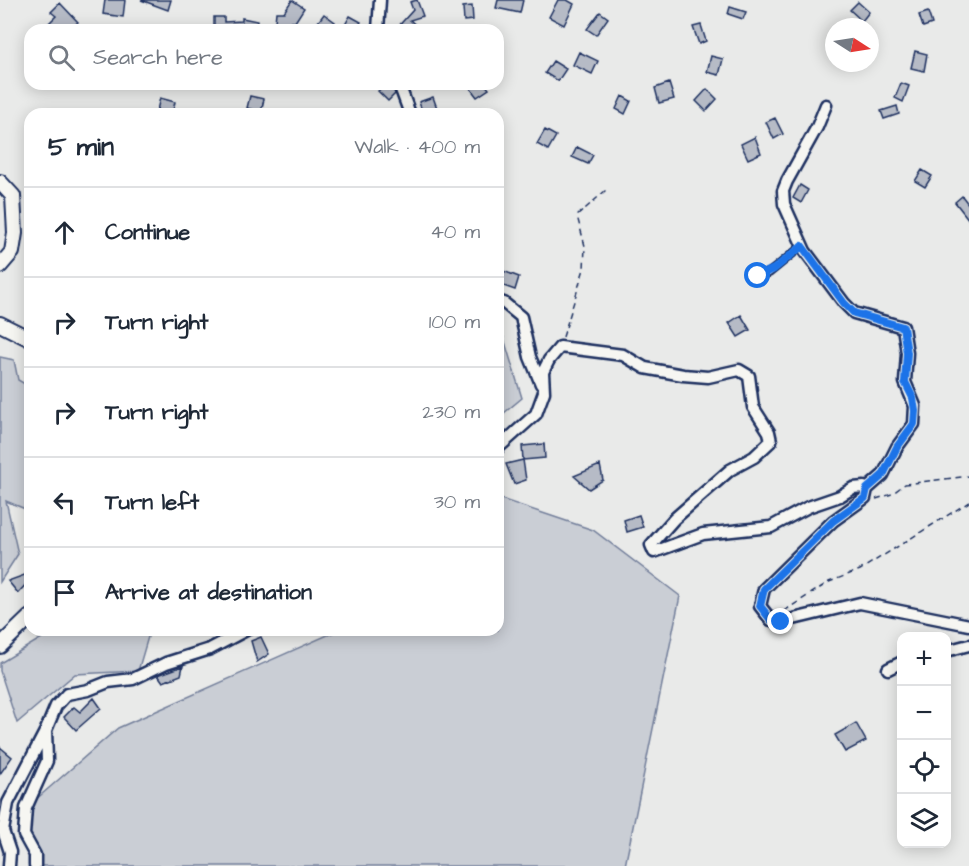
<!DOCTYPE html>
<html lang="en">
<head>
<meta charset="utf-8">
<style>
	body { margin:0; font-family:"Architects Daughter",sans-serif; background:#f2f2f3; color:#1f2937 }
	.controls { position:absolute; right:18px; bottom:18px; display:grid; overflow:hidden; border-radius:12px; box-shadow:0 3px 15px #0003 }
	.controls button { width:54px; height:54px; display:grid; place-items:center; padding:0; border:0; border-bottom:2px solid #e0e1e3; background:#fff; color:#1f2937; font:30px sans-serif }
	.compass { position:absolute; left:825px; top:18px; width:54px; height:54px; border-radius:50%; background:#fff; box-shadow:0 3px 15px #0003; rotate:102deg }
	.stop { position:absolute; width:18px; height:18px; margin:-14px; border:4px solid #1a73e8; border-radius:50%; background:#fff }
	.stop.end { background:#1a73e8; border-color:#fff; box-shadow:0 2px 6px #0008 }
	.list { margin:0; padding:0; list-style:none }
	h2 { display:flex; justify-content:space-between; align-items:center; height:78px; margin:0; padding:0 24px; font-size:26px }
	h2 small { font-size:20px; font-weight:400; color:#747a83 }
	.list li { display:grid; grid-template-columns:39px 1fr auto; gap:18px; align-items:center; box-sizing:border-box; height:90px; padding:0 24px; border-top:2px solid #e0e1e3 }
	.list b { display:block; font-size:22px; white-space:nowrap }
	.list em { font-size:20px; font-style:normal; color:#747a83 }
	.icon { flex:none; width:33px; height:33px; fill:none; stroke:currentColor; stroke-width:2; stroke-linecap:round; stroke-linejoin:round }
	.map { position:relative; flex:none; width:969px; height:866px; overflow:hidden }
	.search { position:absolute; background:#fff; box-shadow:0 3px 15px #0003; left:24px; top:24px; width:480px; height:66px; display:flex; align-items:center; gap:15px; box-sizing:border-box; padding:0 21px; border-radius:18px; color:#747a83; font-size:22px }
	.panel { position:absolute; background:#fff; box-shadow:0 3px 15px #0003; left:24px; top:108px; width:480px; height:528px; border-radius:18px }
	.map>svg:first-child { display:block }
</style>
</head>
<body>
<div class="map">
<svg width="969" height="866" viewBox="0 0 969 866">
	<rect width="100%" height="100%" fill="#e9eae9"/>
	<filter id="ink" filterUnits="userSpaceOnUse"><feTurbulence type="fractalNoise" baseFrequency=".0167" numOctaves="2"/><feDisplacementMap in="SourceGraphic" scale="12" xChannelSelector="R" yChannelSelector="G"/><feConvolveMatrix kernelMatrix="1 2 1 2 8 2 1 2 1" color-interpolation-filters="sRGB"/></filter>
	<g filter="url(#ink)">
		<path fill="#caced5" stroke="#727e9a" stroke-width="1.5" d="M498,319L522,398L498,418Z
			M0,357L14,360L18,380L30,387V511L6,501L18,554L0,582Z
			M498,498L593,530L680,596L625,866H32L26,808L118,728L339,630H498Z
			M55,630H150L138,671L75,674L17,723L0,671V663Z"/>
		<path fill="#b6bbc6" stroke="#1b2f5e" stroke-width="1.5" d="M105,0H125L123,17L103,14Z
			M141,0H171L168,10Z
			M292,0L304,8L295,22H275L276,12H284Z
			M417,0L423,16L410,20L421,30H395L413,10L410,2Z
			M498,0H523L520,13L496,8Z
			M558,0H567L574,4L564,25L549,17Z
			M858,2L869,12L862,21L850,10Z
			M60,3L78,22L70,30H42L56,16L51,12Z
			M472,6L473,20L464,21L463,7Z
			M730,7L746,12L743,19L728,14Z
			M600,12L608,18L596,35L587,29Z
			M928,12L932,24L923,27L919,15Z
			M324,14L335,22L330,30H312Z
			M350,16L361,22L356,30L345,25Z
			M214,17H224V22L242,21V18L257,21L256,30H214Z
			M701,25L706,41L699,44L693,27Z
			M915,51L927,54L924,71L911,68Z
			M579,52L598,61L592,74L573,65Z
			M711,56L723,59L719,75L707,72Z
			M553,61L566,69L558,81L545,73Z
			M669,83L674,99L659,103L655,88Z
			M901,83L909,86L903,102L895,98Z
			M386,84H392L395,94L388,101L378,91Z
			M467,84H485L489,89L477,97Z
			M707,89L717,99L706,111L696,101Z
			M250,96L264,99L261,112L247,108Z
			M622,96L631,101L625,114L616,109Z
			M433,97L438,111L423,114L419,102Z
			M160,98L175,102L172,114H156Z
			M897,106L899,114L884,119L881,111Z
			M775,118L783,134L774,139L766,122Z
			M545,130L556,136L548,150L537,144Z
			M755,137L761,153L748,159L741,144Z
			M577,147L593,155L588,164L572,157Z
			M922,170L932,176L925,187L915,181Z
			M800,185L808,190L801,203L793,198Z
			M962,196L969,205V220L955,202Z
			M498,269L519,277L515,290L498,284Z
			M741,315L750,330L738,337L729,323Z
			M544,444L545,458L523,460L522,446Z
			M523,460L526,480L514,484L506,464Z
			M600,465L603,480L589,489L574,476Z
			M639,515L643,527L627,532L624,520Z
			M30,573V580L18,593L8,581Z
			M261,637L269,654L257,662L251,641Z
			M183,666L181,675L163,682L158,675Z
			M94,698L101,708L76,730L64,717L74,707L80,712Z
			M856,723L866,741L845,752L835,735Z
			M0,747L12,757L0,774Z"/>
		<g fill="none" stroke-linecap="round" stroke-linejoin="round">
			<defs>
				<path id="service" d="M758,276L769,273L802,246"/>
				<path id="minor" d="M378,30L380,0
					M399,84L410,114
					M826,105L817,127L787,181L783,191L784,204L805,251L844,303L854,313L903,327L907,353L905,382L915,406L914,424L897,447L883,475L867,489
					M498,301L504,303L521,317L530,357L541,384
					M498,448L536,414L544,392L543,372L549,360L560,347L623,355L645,368L683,375L708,377L739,370L749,376L753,407L769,432L771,441L754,457L730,470L674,519L651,545L654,552L703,534L771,527L808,507L840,496L853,488L864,487L867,489L865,498L833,521L764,589L760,606L771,620L781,622L860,603L969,625
					M946,651L969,645
					M888,669L902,662
					M9,866L10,852L3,831L8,803L46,730L56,706L67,694L88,690L108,682L133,679L166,663L210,649L246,630
					M35,866V855L24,835L26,808L47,761L46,730"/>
				<path id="tertiary" d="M0,182L13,196L15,233L12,252L0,266
					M0,324L30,339
					M0,646L30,617"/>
			</defs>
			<use href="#service" stroke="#1b2f5e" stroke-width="10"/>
			<use href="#minor" stroke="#1b2f5e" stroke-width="15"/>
			<use href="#tertiary" stroke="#1b2f5e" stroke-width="18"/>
			<path stroke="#1b2f5e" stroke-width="1.5" stroke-dasharray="6 4.5" stroke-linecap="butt" d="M563,337L584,269L585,246L577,216L606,190
				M876,499L892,494L905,484L969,476
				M784,611L829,582L860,570L969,502"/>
			<use href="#service" stroke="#f6f6f2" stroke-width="5"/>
			<use href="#minor" stroke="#f6f6f2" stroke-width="10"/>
			<use href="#tertiary" stroke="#f6f6f2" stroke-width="14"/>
		</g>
	</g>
	<g fill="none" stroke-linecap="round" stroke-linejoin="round" filter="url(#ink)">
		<path stroke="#1a73e8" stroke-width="8" d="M758,276L774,269L802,246L844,303L854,313L903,327L907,353L905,382L913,398L915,411L914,424L897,447L883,475L867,489L865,498L833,521L764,589L760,606L771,620L781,622"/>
	</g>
</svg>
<div class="controls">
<button>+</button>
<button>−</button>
<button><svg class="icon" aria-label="locate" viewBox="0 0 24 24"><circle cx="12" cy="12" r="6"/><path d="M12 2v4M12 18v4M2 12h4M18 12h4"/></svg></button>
<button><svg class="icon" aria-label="layers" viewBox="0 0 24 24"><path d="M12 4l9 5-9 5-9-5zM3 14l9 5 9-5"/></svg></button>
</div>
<svg class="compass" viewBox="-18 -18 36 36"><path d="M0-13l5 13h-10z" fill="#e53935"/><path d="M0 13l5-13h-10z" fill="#747a83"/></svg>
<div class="stop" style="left:758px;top:276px"></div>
<div class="stop end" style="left:781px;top:622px"></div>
<div class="search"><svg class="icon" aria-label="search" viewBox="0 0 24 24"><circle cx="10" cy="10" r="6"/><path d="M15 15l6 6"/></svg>Search here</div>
<section class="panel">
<h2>5 min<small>Walk · 400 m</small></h2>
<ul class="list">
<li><svg class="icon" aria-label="ahead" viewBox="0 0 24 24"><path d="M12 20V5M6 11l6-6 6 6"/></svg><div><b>Continue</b></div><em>40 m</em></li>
<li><svg class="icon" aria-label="right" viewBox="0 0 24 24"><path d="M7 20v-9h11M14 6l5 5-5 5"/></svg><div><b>Turn right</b></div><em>100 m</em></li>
<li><svg class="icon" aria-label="right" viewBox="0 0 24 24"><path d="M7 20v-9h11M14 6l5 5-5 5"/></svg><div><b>Turn right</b></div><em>230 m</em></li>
<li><svg class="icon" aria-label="left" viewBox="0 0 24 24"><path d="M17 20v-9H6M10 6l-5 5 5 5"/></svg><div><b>Turn left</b></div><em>30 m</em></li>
<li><svg class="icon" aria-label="arrive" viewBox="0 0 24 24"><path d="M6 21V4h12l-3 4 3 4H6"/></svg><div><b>Arrive at destination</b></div></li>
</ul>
</section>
</div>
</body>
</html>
